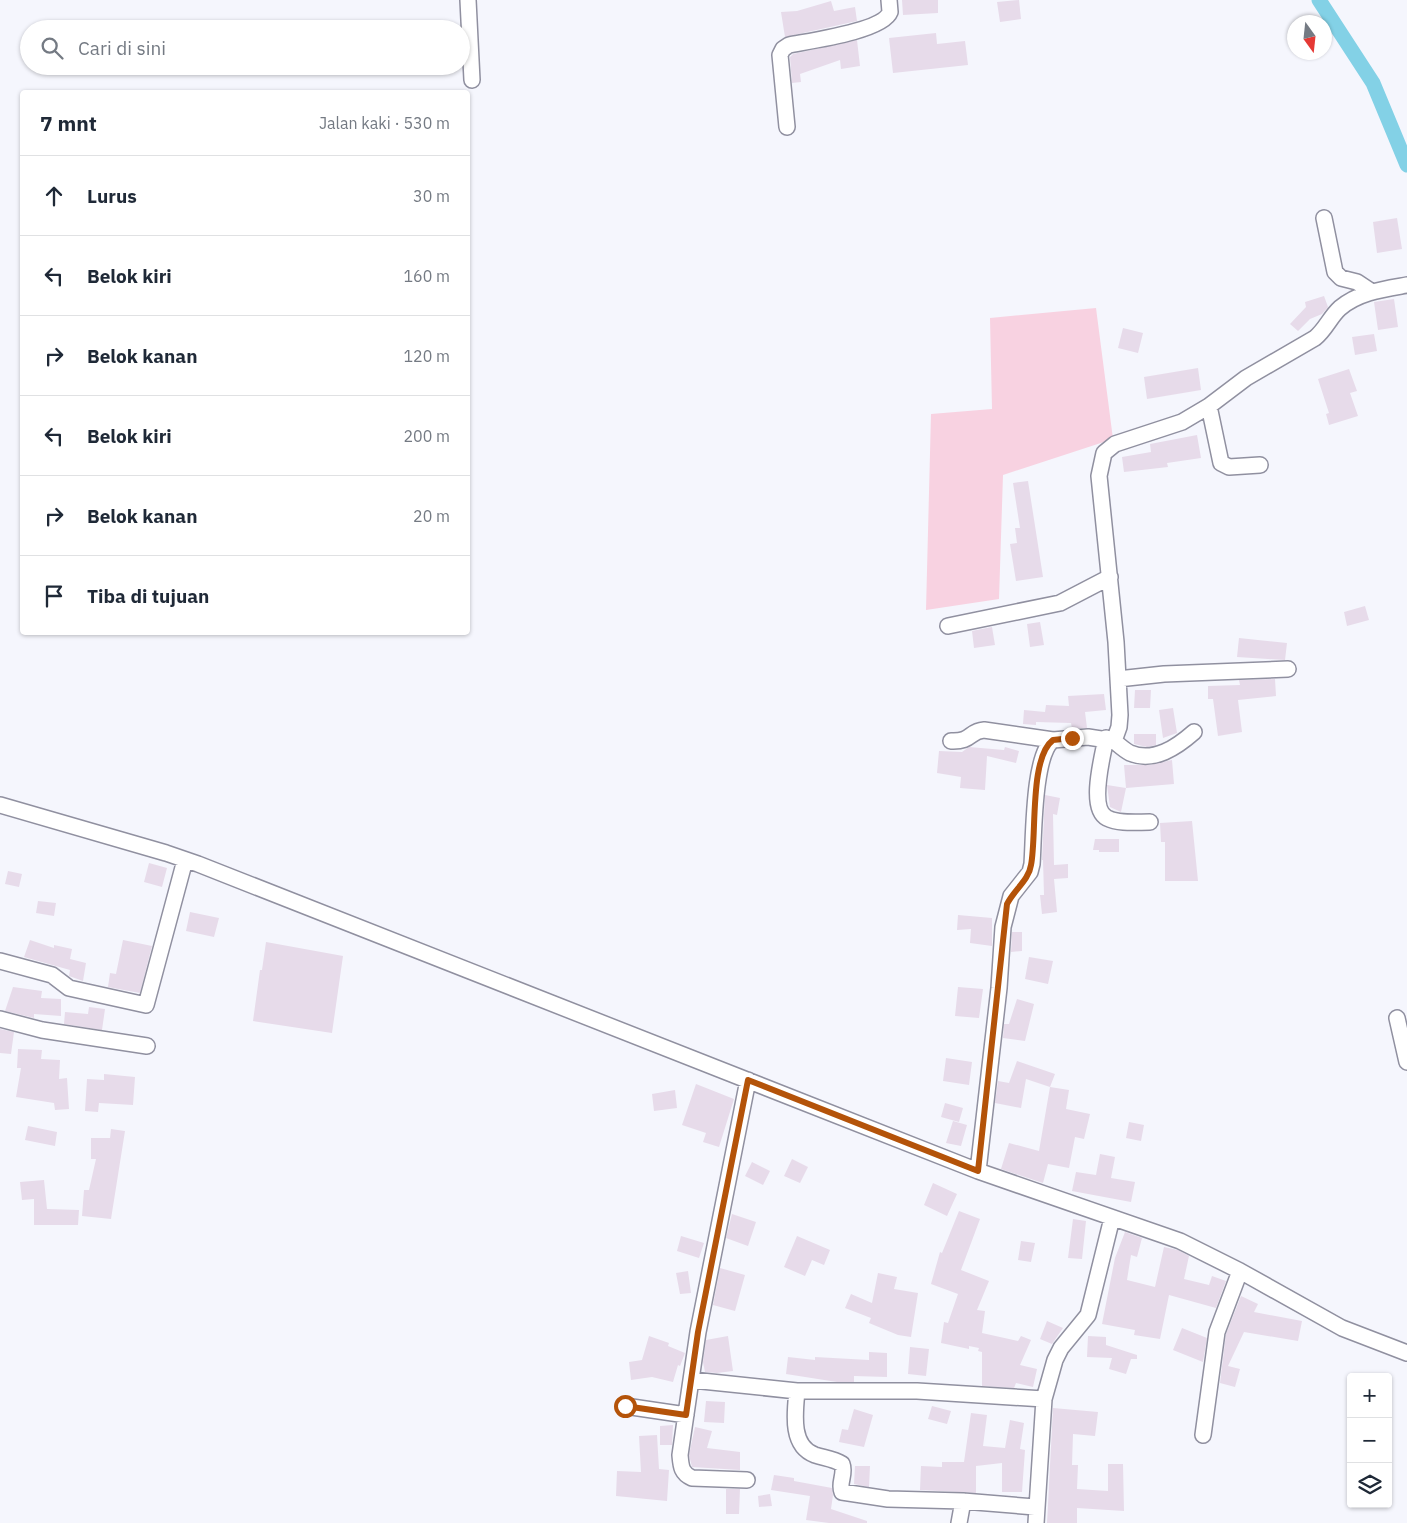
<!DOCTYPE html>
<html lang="id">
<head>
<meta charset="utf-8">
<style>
	body { margin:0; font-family:"IBM Plex Sans",sans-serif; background:#f2f2f3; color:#1f2937 }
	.controls { position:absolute; right:15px; bottom:15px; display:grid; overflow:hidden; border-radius:5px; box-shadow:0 1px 4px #0004 }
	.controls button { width:45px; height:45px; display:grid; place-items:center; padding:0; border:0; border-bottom:1px solid #e0e1e3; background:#fff; color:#1f2937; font:25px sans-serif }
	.compass { position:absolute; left:1287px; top:15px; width:45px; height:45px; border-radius:50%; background:#fff; box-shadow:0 1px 4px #0004; rotate:165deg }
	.stop { position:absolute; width:15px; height:15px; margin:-11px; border:4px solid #b45309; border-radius:50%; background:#fff }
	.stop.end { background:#b45309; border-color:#fff; box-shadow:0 1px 5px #0008 }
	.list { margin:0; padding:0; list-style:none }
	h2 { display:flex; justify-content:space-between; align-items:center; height:65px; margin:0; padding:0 20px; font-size:21px }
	h2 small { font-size:16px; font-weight:400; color:#747a83 }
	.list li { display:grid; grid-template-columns:32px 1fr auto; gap:15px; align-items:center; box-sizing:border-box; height:80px; padding:0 20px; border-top:1px solid #e0e1e3 }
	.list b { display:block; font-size:19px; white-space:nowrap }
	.list em { font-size:16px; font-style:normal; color:#747a83 }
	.icon { flex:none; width:28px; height:28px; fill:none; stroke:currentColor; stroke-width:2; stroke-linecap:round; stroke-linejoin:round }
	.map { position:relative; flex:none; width:1407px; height:1523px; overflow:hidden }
	.search { position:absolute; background:#fff; box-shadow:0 1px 4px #0004; left:20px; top:20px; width:450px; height:55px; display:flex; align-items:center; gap:12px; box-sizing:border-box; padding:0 18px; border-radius:28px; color:#747a83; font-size:19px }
	.panel { position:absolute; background:#fff; box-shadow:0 1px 4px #0004; left:20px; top:90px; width:450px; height:545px; border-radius:5px }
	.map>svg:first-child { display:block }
</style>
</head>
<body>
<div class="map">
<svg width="1407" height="1523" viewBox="0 0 1407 1523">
	<rect width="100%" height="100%" fill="#f5f6fd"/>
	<path fill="#f8d2e1" d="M1096,308L1113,439L1003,475L999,599L926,610L931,414L992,409L990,318Z"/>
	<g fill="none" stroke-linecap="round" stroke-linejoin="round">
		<path stroke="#83d1e6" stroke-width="15" d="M1319,0L1373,83L1407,165"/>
	</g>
	<path fill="#e7dbea" d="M902,0H938V13L903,15Z
		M1019,0L1021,19L1000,22L997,2Z
		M831,1L834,11L855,7L857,21L785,37L781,12L797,11Z
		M936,33L937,44L965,41L968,65L893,73L889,38Z
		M857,40L860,66L841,69L840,60L800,74L801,82L792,83L790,57L793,54Z
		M1397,218L1402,249L1377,253L1373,222Z
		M1324,296L1328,307L1322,314L1310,319L1298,331L1290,324L1306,307L1305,302Z
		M1394,299L1398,327L1378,330L1374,302Z
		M1123,328L1143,333L1138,353L1118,348Z
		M1374,334L1377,351L1355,355L1352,337Z
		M1198,368L1201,390L1147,399L1144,377Z
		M1349,369L1357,391L1350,393L1358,416L1329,425L1326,414L1329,413L1318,379Z
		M1197,435L1201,458L1167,463L1168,467L1124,472L1122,457L1151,452L1150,444Z
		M1028,481L1043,577L1016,581L1010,544L1017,543L1015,528H1020L1013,483Z
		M1365,606L1369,620L1347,626L1344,612Z
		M1040,622L1044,645L1030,647L1027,624Z
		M992,627L995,645L974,648L972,631Z
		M1239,638L1287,643L1285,660L1237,657Z
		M1275,679L1276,696L1238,700L1242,732L1218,736L1213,699H1208V686L1240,685L1239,680Z
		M1135,690H1151L1150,708H1134Z
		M1104,694L1106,710L1085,712L1087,728L1072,729L1071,723L1036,722V725L1023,724L1024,710L1045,712L1046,705L1069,706L1068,696Z
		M1173,708L1177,733L1163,738L1159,710Z
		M1134,734H1156V745L1147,747L1134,744Z
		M969,747L1004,750L1005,747L1019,751L1016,763L987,756L985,790L960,788L961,777L937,773L939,751L962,752Z
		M1172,760L1174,784L1126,788L1124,765H1149Z
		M1107,785L1126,788L1121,812L1110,807Z
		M1045,795L1060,798L1057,815L1053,814L1054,865L1068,864V878L1054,879L1057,912L1042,914L1040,895H1044L1043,860H1042Z
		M1192,821L1198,881H1165V842H1161L1160,823Z
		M1095,839H1119V852H1099V850H1093Z
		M149,863L167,868L162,887L144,882Z
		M8,871L22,874L19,887L5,884Z
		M38,901L56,903L54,916L36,913Z
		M190,912L219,918L214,937L186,931Z
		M958,915L992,918V946L970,943L971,929L957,930Z
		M1012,932H1022V951L1011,952Z
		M30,940L54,948V945L72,949L70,959L86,963L83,981L69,976L70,970L24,957Z
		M123,940L152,946L140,993L108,987L110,973L116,974Z
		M266,942L343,956L332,1033L253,1021L260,970H262Z
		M1029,957L1053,961L1048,984L1025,979Z
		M13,987L42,991L41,998L61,999V1016L34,1014V1018L5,1011Z
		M958,987L983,989L979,1018L955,1016Z
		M1017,999L1034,1004L1025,1041L1003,1038L1004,1024H1009Z
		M89,1007L105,1009L102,1030L64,1024L65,1012L88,1014Z
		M0,1029L14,1032L11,1054L0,1053Z
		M18,1049L42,1050L41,1059L60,1060L59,1079L67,1078L69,1109L55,1110L54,1103L16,1097L21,1068H17Z
		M946,1058L972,1062L969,1085L943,1081Z
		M1017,1061L1055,1074L1050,1087L1026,1079L1021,1108L995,1103L998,1081L1009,1083Z
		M104,1074L135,1077L133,1105L99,1103L98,1112L85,1111L87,1079L104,1080Z
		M696,1084L734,1099L719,1147L703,1142L706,1133L682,1125Z
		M1050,1087L1069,1090L1066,1109L1090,1114L1084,1139L1075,1137L1069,1168L1048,1164L1043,1183L1001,1169L1009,1143L1039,1151Z
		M675,1090L677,1108L654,1111L652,1094Z
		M945,1103L963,1108L959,1122L941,1117Z
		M953,1121L967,1125L961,1146L946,1143Z
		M1129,1122L1144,1125L1141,1141L1126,1138Z
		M28,1126L57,1132L55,1146L25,1140Z
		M111,1129L125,1131L111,1219L82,1216L84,1190H89L96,1159H91V1138H110Z
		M1100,1154L1115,1157L1111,1178L1135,1182L1131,1202L1072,1191L1076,1172L1096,1175Z
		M792,1159L808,1167L800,1183L784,1176Z
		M752,1162L770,1171L763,1185L745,1176Z
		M44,1180L47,1209L79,1210L78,1225H34V1199L22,1200L20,1182Z
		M933,1183L957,1194L947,1216L924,1205Z
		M959,1211L980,1219L961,1270L989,1281L977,1310L985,1311L982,1333L1018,1341L1021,1336L1031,1340L1020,1365L1037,1369L1033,1387L1016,1383L1014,1388L982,1386V1352L978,1351L979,1348L969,1346V1349L941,1343L944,1322L948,1323L958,1294L931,1284L940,1252L942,1253Z
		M732,1214L756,1222L748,1246L726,1238Z
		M1073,1219L1086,1221L1082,1259L1068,1258Z
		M1125,1232L1142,1238L1137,1257L1131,1255L1127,1280L1155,1287L1164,1247L1178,1250L1189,1256L1184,1279L1209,1285L1212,1276L1226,1281L1216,1308L1169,1295L1160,1339L1134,1335L1135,1330L1102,1324L1115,1258Z
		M681,1236L704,1243L699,1258L677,1251Z
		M797,1236L830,1250L824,1265L812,1260L805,1276L784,1267Z
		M1021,1241L1035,1243L1031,1262L1018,1260Z
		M720,1268L745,1275L735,1311L713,1305Z
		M688,1271L691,1293L680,1294L676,1273Z
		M878,1273L897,1277L894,1289L918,1293L911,1337L898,1335L869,1323L871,1318L845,1308L851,1294L872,1303Z
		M1241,1296L1258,1304L1254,1312L1302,1321L1298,1341L1244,1332L1228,1366L1240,1369L1235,1387L1220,1383L1226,1334Z
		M1047,1321L1063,1328L1052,1344L1040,1339Z
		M1182,1328L1207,1338L1203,1362L1173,1350Z
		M649,1336L669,1343L668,1346L685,1353L680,1366L678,1365L673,1382L652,1377L631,1380L629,1362L642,1360Z
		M728,1336L733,1371L717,1373L705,1372L703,1362L706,1340Z
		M1088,1336L1106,1337V1345L1137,1355V1359H1131L1126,1374L1109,1369L1112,1358L1087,1357Z
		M910,1347L929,1349L926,1376L908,1374Z
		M869,1352L887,1353V1377L854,1376V1382H837L786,1374L788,1357L815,1360V1357L869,1360Z
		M706,1401L725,1402L724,1423L704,1422Z
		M932,1406L951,1411L947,1424L928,1419Z
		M1053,1408L1098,1412L1095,1436L1073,1434L1072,1465H1078L1077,1489L1108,1491V1464H1123L1124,1511L1077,1508V1523H1047Z
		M854,1409L873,1415L864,1447L839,1442L842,1429L848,1430Z
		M971,1413L987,1415L983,1446L1005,1448L1010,1420L1024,1423L1020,1449L1025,1450L1022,1492H1002V1463L976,1466V1493L920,1490L921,1466L942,1467V1462H964Z
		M673,1425L672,1445H660V1426Z
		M695,1427L712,1431L707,1448L740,1452V1470L692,1467L689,1455Z
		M657,1435L659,1469L669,1470L667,1501L616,1496L617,1471L641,1472L639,1436Z
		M855,1466H870L869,1487L854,1484Z
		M774,1475L794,1478V1481L832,1488L833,1495L831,1509L867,1521V1523H829L806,1520L810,1496L771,1490Z
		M726,1489H740L739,1514H726Z
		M770,1494L772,1506L759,1507L758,1496Z"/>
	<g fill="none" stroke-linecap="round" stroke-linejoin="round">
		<defs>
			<path id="minor" d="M468,0L472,80
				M787,127L780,55L783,49L789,45C809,41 883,31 890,12L889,0
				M1324,218L1335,272L1341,278L1357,282L1372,292
				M1209,406L1221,463L1229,467L1260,465
				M948,626L1060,603L1110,577
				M1118,679L1164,674L1288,669
				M1106,738C1103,755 1088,808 1107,818C1119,824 1136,822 1150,822
				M951,741C972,742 969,731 984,730L1053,740
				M1114,741C1119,745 1124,750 1130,753C1154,763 1177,747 1194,732
				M0,805L166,853L198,864L978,1171L1180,1241L1240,1271L1342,1328L1407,1353
				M0,961L52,975L69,988L146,1005L185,860
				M1397,1018L1407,1062
				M0,1019L42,1030L147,1046
				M978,1171L999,988L1003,927L1011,896L1030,872L1032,864C1034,837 1033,755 1053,740L1088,737L1114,741L1119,727L1120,715L1116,642L1099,476L1104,453L1115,444L1182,422L1209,406L1246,378L1315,338C1326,329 1330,317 1340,308C1359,292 1384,289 1407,285
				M692,1380L797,1391H917L1044,1399
				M797,1391C795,1412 790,1446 815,1455C824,1458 834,1459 842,1464C846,1474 838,1483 842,1492L888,1499L963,1501L1035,1507
				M625,1406L686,1415
				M1203,1435L1217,1332L1240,1271
				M747,1480L692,1478C681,1473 681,1466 680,1455L698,1332L748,1080
				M959,1523L963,1501
				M1036,1523L1044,1399L1055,1360L1061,1348L1088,1315L1112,1218"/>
		</defs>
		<use href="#minor" stroke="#9090a0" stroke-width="18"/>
		<use href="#minor" stroke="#fff" stroke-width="15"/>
	</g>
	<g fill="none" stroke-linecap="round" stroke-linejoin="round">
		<path stroke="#b45309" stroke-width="6" d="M625,1406L686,1415L698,1332L748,1080L978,1171L1007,904C1014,890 1029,880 1031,865C1037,836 1029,758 1053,740L1072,738"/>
	</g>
</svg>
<div class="controls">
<button>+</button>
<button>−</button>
<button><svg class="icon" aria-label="layers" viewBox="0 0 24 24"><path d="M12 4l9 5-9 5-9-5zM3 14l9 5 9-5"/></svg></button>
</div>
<svg class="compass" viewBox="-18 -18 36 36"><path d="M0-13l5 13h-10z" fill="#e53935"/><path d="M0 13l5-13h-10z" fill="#747a83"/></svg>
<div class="stop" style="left:625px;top:1406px"></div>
<div class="stop end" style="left:1072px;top:738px"></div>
<div class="search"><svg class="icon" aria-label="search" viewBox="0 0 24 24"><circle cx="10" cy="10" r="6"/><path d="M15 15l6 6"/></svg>Cari di sini</div>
<section class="panel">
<h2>7 mnt<small>Jalan kaki · 530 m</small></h2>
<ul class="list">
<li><svg class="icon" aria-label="ahead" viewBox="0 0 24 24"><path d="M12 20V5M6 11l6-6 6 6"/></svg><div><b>Lurus</b></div><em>30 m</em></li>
<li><svg class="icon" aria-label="left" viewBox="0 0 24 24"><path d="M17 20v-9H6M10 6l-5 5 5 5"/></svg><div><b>Belok kiri</b></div><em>160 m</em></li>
<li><svg class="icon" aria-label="right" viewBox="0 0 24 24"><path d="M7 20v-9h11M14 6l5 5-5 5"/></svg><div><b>Belok kanan</b></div><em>120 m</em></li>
<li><svg class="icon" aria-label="left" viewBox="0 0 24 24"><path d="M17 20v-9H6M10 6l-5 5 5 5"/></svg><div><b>Belok kiri</b></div><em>200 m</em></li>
<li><svg class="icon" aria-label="right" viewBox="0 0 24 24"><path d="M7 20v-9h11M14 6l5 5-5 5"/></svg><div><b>Belok kanan</b></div><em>20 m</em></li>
<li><svg class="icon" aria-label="arrive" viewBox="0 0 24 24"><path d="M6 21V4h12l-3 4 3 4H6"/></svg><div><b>Tiba di tujuan</b></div></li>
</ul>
</section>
</div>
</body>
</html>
